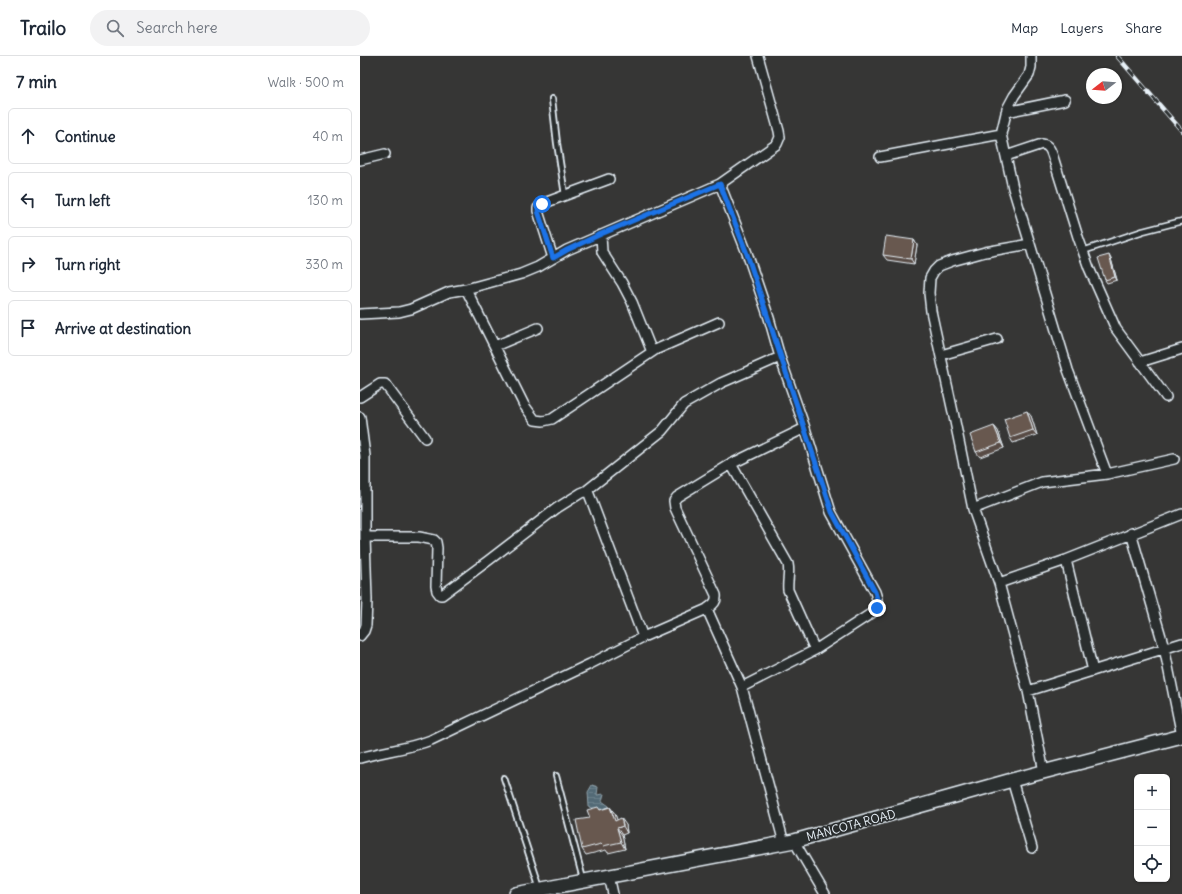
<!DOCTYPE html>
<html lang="en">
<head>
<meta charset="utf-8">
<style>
	body { margin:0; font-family:Delius,sans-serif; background:#f2f2f3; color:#1f2937 }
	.controls { position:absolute; right:12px; bottom:12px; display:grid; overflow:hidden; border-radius:6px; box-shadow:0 1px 3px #0004 }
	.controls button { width:36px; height:36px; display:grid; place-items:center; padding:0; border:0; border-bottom:1px solid #e0e1e3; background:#fff; color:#1f2937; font:20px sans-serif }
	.compass { position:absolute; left:726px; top:12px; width:36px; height:36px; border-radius:50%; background:#fff; box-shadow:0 1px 3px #0004; rotate:253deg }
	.stop { position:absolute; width:12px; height:12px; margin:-9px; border:3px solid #1a73e8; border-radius:50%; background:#fff }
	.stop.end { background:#1a73e8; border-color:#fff; box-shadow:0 1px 4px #0008 }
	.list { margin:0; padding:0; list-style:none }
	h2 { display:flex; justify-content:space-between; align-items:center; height:52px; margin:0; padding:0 16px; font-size:17px }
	h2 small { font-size:13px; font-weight:400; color:#747a83 }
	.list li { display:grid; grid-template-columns:26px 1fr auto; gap:12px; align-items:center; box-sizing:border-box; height:56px; margin:0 8px 8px; padding:0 8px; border:1px solid #e0e1e3; border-radius:6px }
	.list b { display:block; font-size:15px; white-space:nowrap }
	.list em { font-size:13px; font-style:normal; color:#747a83 }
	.icon { flex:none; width:22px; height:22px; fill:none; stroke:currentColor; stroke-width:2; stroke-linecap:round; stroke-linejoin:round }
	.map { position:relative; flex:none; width:822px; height:838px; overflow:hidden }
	header { display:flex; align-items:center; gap:24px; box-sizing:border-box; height:56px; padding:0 20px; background:#fff; border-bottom:1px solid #e0e1e3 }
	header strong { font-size:19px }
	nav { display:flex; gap:22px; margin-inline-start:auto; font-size:14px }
	.search { width:280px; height:36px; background:#f2f2f3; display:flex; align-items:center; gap:10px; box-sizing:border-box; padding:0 14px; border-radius:22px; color:#747a83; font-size:15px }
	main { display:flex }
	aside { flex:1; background:#fff }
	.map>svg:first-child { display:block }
</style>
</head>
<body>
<header>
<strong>Trailo</strong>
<div class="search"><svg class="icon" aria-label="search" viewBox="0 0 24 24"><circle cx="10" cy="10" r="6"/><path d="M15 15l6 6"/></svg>Search here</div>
<nav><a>Map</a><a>Layers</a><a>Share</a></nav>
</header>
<main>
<aside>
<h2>7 min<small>Walk · 500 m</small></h2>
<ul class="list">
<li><svg class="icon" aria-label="ahead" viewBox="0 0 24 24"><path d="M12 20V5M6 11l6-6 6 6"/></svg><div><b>Continue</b></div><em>40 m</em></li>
<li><svg class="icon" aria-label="left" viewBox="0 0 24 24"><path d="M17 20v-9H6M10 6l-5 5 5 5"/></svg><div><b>Turn left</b></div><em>130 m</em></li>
<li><svg class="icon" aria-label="right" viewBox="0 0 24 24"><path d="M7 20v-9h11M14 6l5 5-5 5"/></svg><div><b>Turn right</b></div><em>330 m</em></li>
<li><svg class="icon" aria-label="arrive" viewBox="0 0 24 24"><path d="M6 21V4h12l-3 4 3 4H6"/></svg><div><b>Arrive at destination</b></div></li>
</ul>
</aside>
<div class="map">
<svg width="822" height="838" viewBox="0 0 822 838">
	<defs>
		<pattern id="water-rules" width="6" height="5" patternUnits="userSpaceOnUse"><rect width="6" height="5" fill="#526a76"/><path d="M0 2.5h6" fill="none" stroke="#6b808a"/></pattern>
	</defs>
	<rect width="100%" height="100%" fill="#363635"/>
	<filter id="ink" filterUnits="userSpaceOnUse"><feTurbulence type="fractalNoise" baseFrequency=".025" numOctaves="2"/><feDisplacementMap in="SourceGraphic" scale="8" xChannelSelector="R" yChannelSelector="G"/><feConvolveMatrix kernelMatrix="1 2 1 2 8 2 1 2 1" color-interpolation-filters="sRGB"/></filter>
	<g filter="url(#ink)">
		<path fill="url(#water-rules)" stroke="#8ea0aa" d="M232,729L238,731L237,739L244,738L242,745L249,750L244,755L229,751L228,736Z"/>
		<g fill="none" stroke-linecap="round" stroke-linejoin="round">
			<defs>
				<path id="lane" d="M192,43L197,87L205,139
					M723,195L783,175L822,165
					M196,720L223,823
					M144,722L180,832"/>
				<path id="street" d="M671,0V11L669,19L654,40L647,53L641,78L653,132L670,188L625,196L592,205L579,210L574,215L570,222L569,237L571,255L593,356L613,453L639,527L668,635L684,716
					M646,56L705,44
					M646,100L682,88C689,89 691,95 693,101L718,181L729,212L756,273L806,341
					M520,101L641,78
					M0,104L25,98
					M241,179L242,196L262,227L272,246L292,296
					M670,188L708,314L747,418
					M193,202L178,155V152L187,146L249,123
					M106,233L164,349L175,364L183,365L192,363L295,294L359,266
					M0,258L39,256L51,253L89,236L106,233L161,218L178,211L207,194L360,128L417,88L420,81L419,75L398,0
					M135,290L178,272
					M581,299L637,283
					M780,306L822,293
					M0,341L20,328H25L65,382
					M0,361L5,400V481L7,544L6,569L4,575L0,580
					M371,408L428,508C430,517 427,525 428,534L455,594
					M226,435L302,375L324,348L361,327L420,301
					M613,453L682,426L747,418L814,403
					M771,477L804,591L822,680
					M5,481H59L74,484L76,486L77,492L76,530L77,535L80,539H82L129,504L197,452L221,437L226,435L229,438L283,581
					M706,504L733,615
					M639,527L706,504L822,458
					M347,553L382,631L424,787
					M382,631L455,594L512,557C519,550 518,545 515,536L471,456L445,372
					M668,635L822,587
					M0,702C23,695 48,693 71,684L230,608L283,581L347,553C352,549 357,547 356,539L315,452L314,445L317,441L371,408L445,372L420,301L409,262L387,197L360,128
					M652,724L672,792
					M434,785L465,838
					M249,820L253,838"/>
				<path id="secondary" d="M156,838L434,785L652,724L822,680"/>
			</defs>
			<use href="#lane" stroke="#e8f1f8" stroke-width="8"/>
			<use href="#street" stroke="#e8f1f8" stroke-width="12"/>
			<use href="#secondary" stroke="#e8f1f8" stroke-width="16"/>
			<use href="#lane" stroke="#2a2d2e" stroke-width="4.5"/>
			<use href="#street" stroke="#2a2d2e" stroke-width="9"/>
			<use href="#secondary" stroke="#2a2d2e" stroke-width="13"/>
			<defs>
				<path id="rail" d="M757,0L822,75"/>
			</defs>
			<use href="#rail" stroke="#e8f1f8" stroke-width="4.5"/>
			<use href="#rail" stroke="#2a2d2e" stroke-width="3" stroke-dasharray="9" stroke-linecap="butt"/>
		</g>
		<path fill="#594c44" stroke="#e8f1f8" d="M554,184L557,189L554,208L527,204L523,199Z
			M751,203L757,224L747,227L745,224Z
			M671,360L677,379L653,387L650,382Z
			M634,370L638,375L644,392L620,401L616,396Z
			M250,751L255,758L257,764L266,769L267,777L262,779L265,793L248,797L246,794L226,799L222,793L230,762L240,754Z"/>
		<path fill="#483e37" stroke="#e8f1f8" d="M554,184L557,189L554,208L551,203Z
			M749,199L751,203L757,224L755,221Z
			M667,355L671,360L677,379L673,374Z
			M634,370L638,375L644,392L641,387Z
			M250,751L255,758L260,772L255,765Z
			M261,762L266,769L267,777L263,770Z
			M257,772L262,779L265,793L261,786Z"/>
		<path fill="#67584f" stroke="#e8f1f8" d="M526,180L554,184L551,203L523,199Z
			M749,199L755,221L745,224L738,202Z
			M667,355L673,374L650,382L644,363Z
			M634,370L641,387L616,396L610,379Z
			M238,751L240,754L250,751L255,765L261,762L263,770L257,772L261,786L243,790L241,788L222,793L216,764L230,762L227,754Z"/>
	</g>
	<g fill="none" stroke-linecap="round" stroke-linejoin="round" filter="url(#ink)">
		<path stroke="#1a73e8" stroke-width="5" d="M182,148L178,152V155L193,202L207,194L241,178L360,128L387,198L472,456L515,536L518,546L517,552"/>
	</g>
	<g text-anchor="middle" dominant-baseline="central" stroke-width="3" stroke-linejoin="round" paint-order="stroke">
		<g font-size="12" fill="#e8f1f8" stroke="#2a2d2e">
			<text transform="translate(491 769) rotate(-15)">MANCOTA ROAD</text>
		</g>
	</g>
</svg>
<div class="controls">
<button>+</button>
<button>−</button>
<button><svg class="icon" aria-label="locate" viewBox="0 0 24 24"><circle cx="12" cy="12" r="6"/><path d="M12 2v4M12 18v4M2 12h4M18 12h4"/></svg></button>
</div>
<svg class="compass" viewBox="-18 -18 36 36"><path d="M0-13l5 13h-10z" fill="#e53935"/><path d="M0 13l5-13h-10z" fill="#747a83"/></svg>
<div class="stop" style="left:182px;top:148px"></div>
<div class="stop end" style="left:517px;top:552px"></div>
</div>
</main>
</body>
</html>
